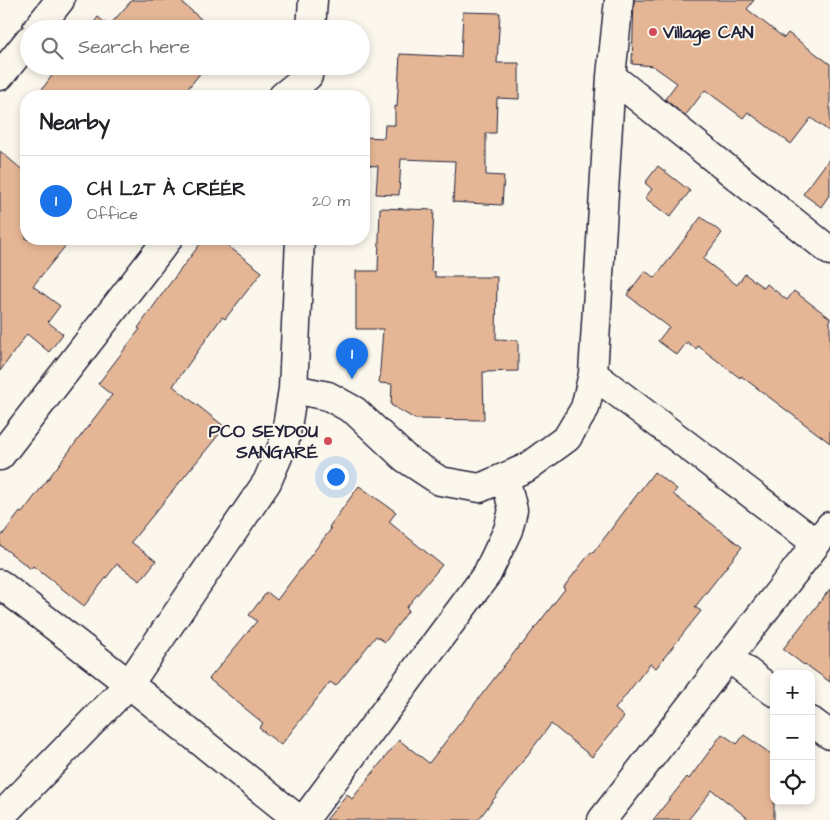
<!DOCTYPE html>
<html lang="en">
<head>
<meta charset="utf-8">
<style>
	body { margin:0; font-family:"Architects Daughter",sans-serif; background:#f2f2f2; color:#202124 }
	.controls { position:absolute; right:15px; bottom:15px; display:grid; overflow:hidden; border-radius:10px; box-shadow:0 2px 8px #0003 }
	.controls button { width:45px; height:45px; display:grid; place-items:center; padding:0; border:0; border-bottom:1px solid #e0e0e0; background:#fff; color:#202124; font:25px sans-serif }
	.you { position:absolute; left:335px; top:476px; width:18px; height:18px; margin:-12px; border:4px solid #fff; border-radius:50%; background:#1a73e8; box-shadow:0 0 0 8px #1a73e833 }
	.badge { display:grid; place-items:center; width:32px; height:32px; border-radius:50%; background:#1a73e8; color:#fff; font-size:16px; font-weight:700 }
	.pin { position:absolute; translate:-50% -41px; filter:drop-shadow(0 1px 2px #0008) }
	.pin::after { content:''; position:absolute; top:26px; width:18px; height:15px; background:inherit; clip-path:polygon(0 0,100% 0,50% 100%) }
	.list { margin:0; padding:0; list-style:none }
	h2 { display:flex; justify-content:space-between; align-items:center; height:65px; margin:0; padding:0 20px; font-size:21px }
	h2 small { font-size:16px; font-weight:400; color:#757577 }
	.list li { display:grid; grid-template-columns:32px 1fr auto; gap:15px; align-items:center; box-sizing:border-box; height:90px; padding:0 20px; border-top:1px solid #e0e0e0 }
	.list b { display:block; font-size:19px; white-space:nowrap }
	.list p { margin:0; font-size:16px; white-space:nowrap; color:#757577 }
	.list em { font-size:16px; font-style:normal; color:#757577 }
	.icon { flex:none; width:28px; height:28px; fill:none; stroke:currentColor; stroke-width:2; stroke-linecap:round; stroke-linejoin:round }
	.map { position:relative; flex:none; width:830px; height:820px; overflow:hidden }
	.search { position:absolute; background:#fff; box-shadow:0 2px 8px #0003; left:20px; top:20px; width:350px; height:55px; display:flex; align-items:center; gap:12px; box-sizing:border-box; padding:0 18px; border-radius:28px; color:#757577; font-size:19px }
	.panel { position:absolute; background:#fff; box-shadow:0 2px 8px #0003; left:20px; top:90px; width:350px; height:155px; border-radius:20px }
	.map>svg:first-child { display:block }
</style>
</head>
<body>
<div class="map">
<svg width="830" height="820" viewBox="0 0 830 820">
	<rect width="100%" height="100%" fill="#fbf7ec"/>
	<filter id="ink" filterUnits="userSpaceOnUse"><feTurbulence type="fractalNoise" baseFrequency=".02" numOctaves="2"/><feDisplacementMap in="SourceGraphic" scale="10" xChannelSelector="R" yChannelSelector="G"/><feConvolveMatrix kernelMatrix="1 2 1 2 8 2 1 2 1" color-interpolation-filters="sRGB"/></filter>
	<g filter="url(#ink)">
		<path fill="#e5b696" stroke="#22223b" d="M132,0H179L201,19L192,29H89L98,17L109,26Z
			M634,0H754L747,9L784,38L788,33L830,64V132L811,118L791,144L748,112L743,118L705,90L685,116L665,99L677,83L653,66L632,64Z
			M463,12L500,13L497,63H519V99L497,98L496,133H486V175L504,176L502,205L453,202L455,161L401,159L399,195L376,194L378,166L364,165V137L384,138L385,125H395V106L397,107L400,54L461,57Z
			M59,66H206L182,96H37Z
			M0,151L26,173V239H71L33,286L60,306L48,322L63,334L49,352L27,334L0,371Z
			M830,158V194L821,207L803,194Z
			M658,166L690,191L670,217L645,198L652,189L645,183Z
			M380,208L434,210L431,271L435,272V277H497L496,339L518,340V371L483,372L484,420L415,419L391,405L392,384L379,383L383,329H356V271H378Z
			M701,217L722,233L703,259L737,285L745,274L764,288L767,284L787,300L794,291L830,318V443L741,376L740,378L698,346L696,349L687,342L677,355L658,341L669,327L627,295L645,271L655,278Z
			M204,239H219L262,272L225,319L222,317L173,386L225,427L131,542L156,561L140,581L117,564L84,606L33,566L31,569L0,545V538L20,512L22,513L112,395L98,384L140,329L138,328L168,286Z
			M654,472L677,489L673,494L742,547L695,607L701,611L656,668L650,664L615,709L624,717L592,757L551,724L478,820H326L347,794L352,799L399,740L429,763L520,645L521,646L565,589L563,588L591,552L593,553Z
			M359,486L396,512L389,522L442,565L406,608L409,610L385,642L376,636L336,686L330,682L281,745L259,728L263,723L209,679L257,621L249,615L267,592L277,600L331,529L329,527Z
			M830,589V682L805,664L804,665L783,649Z
			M722,734L737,744L744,735L774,756V820H750L712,790L688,820H653L687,777L689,779Z"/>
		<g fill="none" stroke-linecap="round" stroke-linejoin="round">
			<defs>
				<path id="minor" d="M37,29L60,0
					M311,29L313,0
					M0,76L29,40
					M611,76L830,251
					M283,96L308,76
					M593,374L611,76L619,0
					M293,389L328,396L355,411L405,458L440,481L480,488L526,468L567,438L585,408L593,374L816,543
					M0,456L168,239
					M0,584L129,684L299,820
					M728,657L774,692
					M811,721L830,735
					M0,817L129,684L267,482L285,440L293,389L300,239
					M304,820L487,574L508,530L513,510L505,477
					M602,820L830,526"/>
			</defs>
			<use href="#minor" stroke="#22223b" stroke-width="31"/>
			<use href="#minor" stroke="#fbf7ec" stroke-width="28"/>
		</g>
	</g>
	<g fill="#d1495b" stroke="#fbf7ec" stroke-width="2">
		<circle cx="653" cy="32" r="5"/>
		<circle cx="328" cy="441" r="5"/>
	</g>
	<g text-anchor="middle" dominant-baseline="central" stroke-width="4" stroke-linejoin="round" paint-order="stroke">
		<g font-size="18" font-weight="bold" fill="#22223b" stroke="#fbf7ec" text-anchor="start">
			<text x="663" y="32">Village CAN</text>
			<text x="318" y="431" text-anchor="end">PCO SEYDOU<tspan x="318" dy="21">SANGARÉ</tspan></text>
		</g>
	</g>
</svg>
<div class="controls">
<button>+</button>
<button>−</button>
<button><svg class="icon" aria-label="locate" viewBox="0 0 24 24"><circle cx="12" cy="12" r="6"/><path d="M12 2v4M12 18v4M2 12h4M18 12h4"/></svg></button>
</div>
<div class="you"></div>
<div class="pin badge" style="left:352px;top:379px">1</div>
<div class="search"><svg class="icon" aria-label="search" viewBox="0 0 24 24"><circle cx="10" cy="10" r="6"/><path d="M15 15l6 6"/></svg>Search here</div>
<section class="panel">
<h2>Nearby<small></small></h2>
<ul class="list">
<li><span class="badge">1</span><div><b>CH L2T À CRÉÉR</b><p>Office</p></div><em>20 m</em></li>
</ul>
</section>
</div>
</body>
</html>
